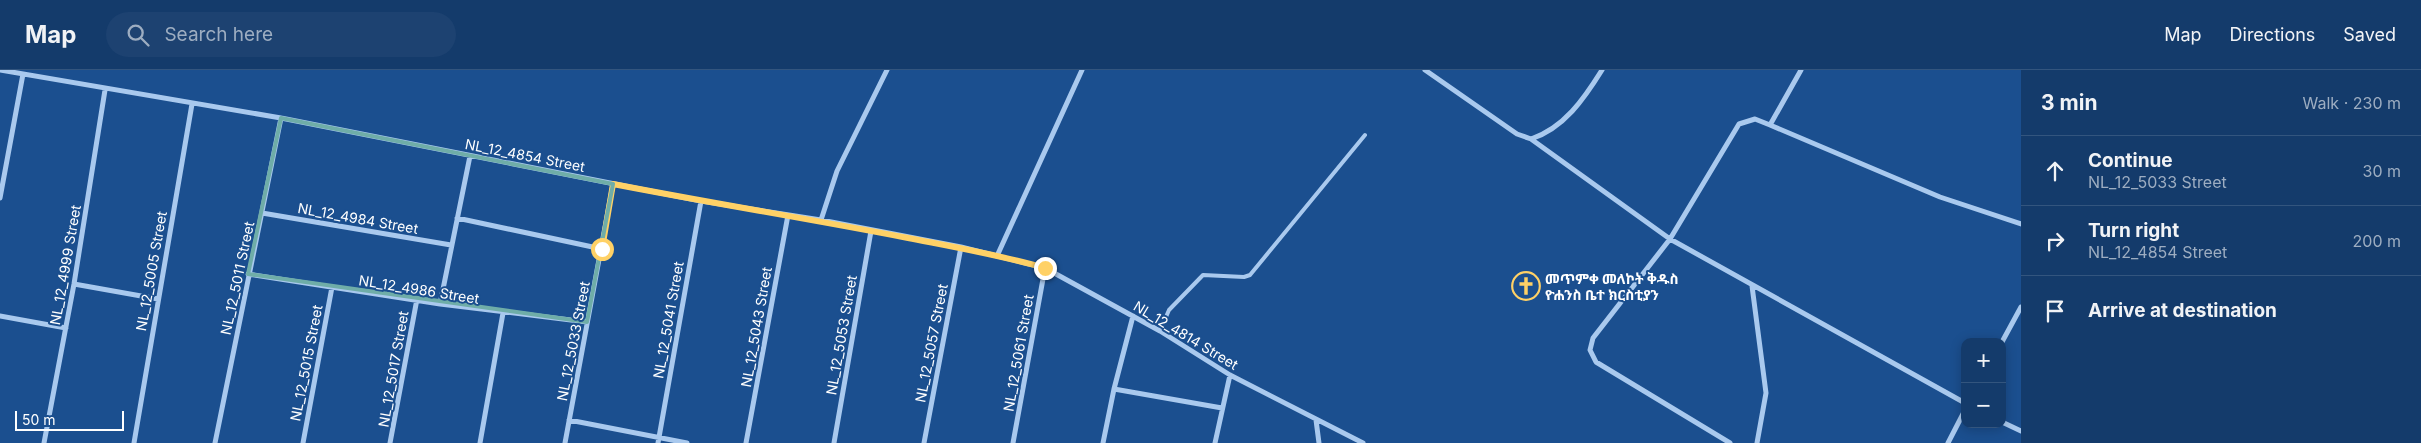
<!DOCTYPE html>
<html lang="en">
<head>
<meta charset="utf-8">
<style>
	body { margin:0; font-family:Inter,"Noto Sans Ethiopic",sans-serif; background:#1d4271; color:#f1f3f6 }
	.controls { position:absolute; right:15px; bottom:15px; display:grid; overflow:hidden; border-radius:10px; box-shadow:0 2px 12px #0003 }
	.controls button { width:45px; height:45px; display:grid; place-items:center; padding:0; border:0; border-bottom:1px solid #33557e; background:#143b6b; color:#f1f3f6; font:25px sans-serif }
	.scale { position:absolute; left:15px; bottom:12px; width:109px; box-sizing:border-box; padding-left:5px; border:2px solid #fff; border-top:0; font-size:14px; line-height:18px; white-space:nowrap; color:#fff; -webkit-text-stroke:4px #1b4f8f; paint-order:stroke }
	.stop { position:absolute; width:15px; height:15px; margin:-11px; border:4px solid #ffd166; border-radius:50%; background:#fff }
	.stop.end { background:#ffd166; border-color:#fff; box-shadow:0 1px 5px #0008 }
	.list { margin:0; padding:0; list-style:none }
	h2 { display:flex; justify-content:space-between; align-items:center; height:65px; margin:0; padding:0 20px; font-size:21px }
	h2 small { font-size:16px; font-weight:400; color:#9dadc1 }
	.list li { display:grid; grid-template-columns:32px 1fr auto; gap:15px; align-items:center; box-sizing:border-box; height:70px; padding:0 20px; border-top:1px solid #33557e }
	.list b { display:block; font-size:19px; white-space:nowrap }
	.list p { margin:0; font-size:16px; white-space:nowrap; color:#9dadc1 }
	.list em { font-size:16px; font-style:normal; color:#9dadc1 }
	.icon { flex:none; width:28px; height:28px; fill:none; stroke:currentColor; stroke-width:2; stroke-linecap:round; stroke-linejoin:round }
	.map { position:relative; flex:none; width:2021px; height:373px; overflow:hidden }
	header { display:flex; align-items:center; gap:30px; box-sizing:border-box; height:70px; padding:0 25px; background:#143b6b; border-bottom:1px solid #33557e }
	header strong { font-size:24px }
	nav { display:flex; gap:28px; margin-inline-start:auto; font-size:18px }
	.search { width:350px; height:45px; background:#1d4271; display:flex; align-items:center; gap:12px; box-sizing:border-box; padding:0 18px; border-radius:28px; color:#9dadc1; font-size:19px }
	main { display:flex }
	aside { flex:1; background:#143b6b }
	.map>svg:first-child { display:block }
</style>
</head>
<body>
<header>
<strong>Map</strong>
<div class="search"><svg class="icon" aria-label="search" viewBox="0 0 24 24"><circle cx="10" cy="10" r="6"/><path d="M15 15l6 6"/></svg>Search here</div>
<nav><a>Map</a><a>Directions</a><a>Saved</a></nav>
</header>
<main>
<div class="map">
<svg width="2021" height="373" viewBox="0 0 2021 373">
	<rect width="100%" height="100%" fill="#1b4f8f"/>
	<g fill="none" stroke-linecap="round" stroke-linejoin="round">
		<path stroke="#a9c9ee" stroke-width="4" d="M1160,261L1169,240L1203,205L1244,207L1250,205L1365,65"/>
		<path stroke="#a9c9ee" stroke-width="5" d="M0,0L281,48L701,131L821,150L961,177L1045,198L1160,261L1230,305L1363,373
			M1425,0L1517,64L1531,69L1670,169L1965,333
			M1770,55L1940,127L2021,154
			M1531,69C1564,58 1584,29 1602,0
			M0,128L23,4
			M262,143L451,175
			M457,148L602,179
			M821,150L837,101L887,0
			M997,186L1082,0
			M248,204L440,234L587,252
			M74,214L158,229
			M1752,216L1766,323L1757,373
			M440,234L470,86
			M0,246L66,258
			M2002,272L2021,237
			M1114,319L1222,338
			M569,350L687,373
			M1316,350L1319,373
			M2002,352L2021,361
			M44,373L74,214L105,20
			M134,373L192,34
			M215,373L281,48
			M303,373L332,217
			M390,373L417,229
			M480,373L503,243
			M565,373L613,114
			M658,373L701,131
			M746,373L788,145
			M834,373L871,161
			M924,373L961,177
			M1013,373L1045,198
			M1103,373L1114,319L1133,246
			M1215,373L1230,305
			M1730,373L1596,292L1590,280L1593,268L1670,169L1739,54L1755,49L1770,55L1801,0
			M1948,373L1965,340"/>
	</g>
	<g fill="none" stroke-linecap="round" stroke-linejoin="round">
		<path stroke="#ffd166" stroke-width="6" d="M602,179L613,114C711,133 810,149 908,168C954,177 1000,185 1045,198"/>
	</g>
	<path fill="none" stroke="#6fada8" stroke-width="4" stroke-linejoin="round" d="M281,48L613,114L587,252L248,204Z"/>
	<defs>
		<symbol id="church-ring" viewBox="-11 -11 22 22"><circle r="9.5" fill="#1b4f8f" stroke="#ffd166" stroke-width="1.5"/><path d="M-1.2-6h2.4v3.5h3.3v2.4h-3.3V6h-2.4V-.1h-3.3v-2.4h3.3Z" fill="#ffd166"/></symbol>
	</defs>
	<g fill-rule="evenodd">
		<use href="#church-ring" x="1510" y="200" width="32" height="32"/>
	</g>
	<g text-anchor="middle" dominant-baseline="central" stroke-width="4" stroke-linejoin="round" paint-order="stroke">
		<g font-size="14" fill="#fff" stroke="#1b4f8f">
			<text transform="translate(525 85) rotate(11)">NL_12_4854 Street</text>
			<text transform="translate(358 148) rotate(10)">NL_12_4984 Street</text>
			<text transform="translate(65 195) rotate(-80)">NL_12_4999 Street</text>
			<text transform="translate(151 201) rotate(-80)">NL_12_5005 Street</text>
			<text transform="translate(237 208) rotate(-78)">NL_12_5011 Street</text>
			<text transform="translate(419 219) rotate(9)">NL_12_4986 Street</text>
			<text transform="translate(668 250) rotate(-80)">NL_12_5041 Street</text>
			<text transform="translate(756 257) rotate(-80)">NL_12_5043 Street</text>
			<text transform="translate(841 265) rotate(-80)">NL_12_5053 Street</text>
			<text transform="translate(1186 265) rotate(31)">NL_12_4814 Street</text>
			<text transform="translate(573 271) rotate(-79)">NL_12_5033 Street</text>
			<text transform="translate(931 273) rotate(-79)">NL_12_5057 Street</text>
			<text transform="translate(1018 283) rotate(-80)">NL_12_5061 Street</text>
			<text transform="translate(306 293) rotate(-79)">NL_12_5015 Street</text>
			<text transform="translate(393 299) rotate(-80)">NL_12_5017 Street</text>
		</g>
		<g font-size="14" font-weight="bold" fill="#fff" stroke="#1b4f8f" text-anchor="start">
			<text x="1545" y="208">መጥምቀ መለኮት ቅዱስ<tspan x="1545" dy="16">ዮሐንስ ቤተ ክርስቲያን</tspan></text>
		</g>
	</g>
</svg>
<div class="controls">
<button>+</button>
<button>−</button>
</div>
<div class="scale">50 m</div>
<div class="stop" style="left:602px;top:179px"></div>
<div class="stop end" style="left:1045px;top:198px"></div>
</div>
<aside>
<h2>3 min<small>Walk · 230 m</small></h2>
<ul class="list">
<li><svg class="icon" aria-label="ahead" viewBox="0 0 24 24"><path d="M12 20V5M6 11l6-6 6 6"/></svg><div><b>Continue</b><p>NL_12_5033 Street</p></div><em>30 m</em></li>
<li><svg class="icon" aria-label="right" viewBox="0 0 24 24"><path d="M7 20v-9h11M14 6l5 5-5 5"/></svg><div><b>Turn right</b><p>NL_12_4854 Street</p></div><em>200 m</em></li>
<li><svg class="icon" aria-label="arrive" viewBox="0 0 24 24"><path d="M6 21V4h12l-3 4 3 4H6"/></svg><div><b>Arrive at destination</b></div></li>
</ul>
</aside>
</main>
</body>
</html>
